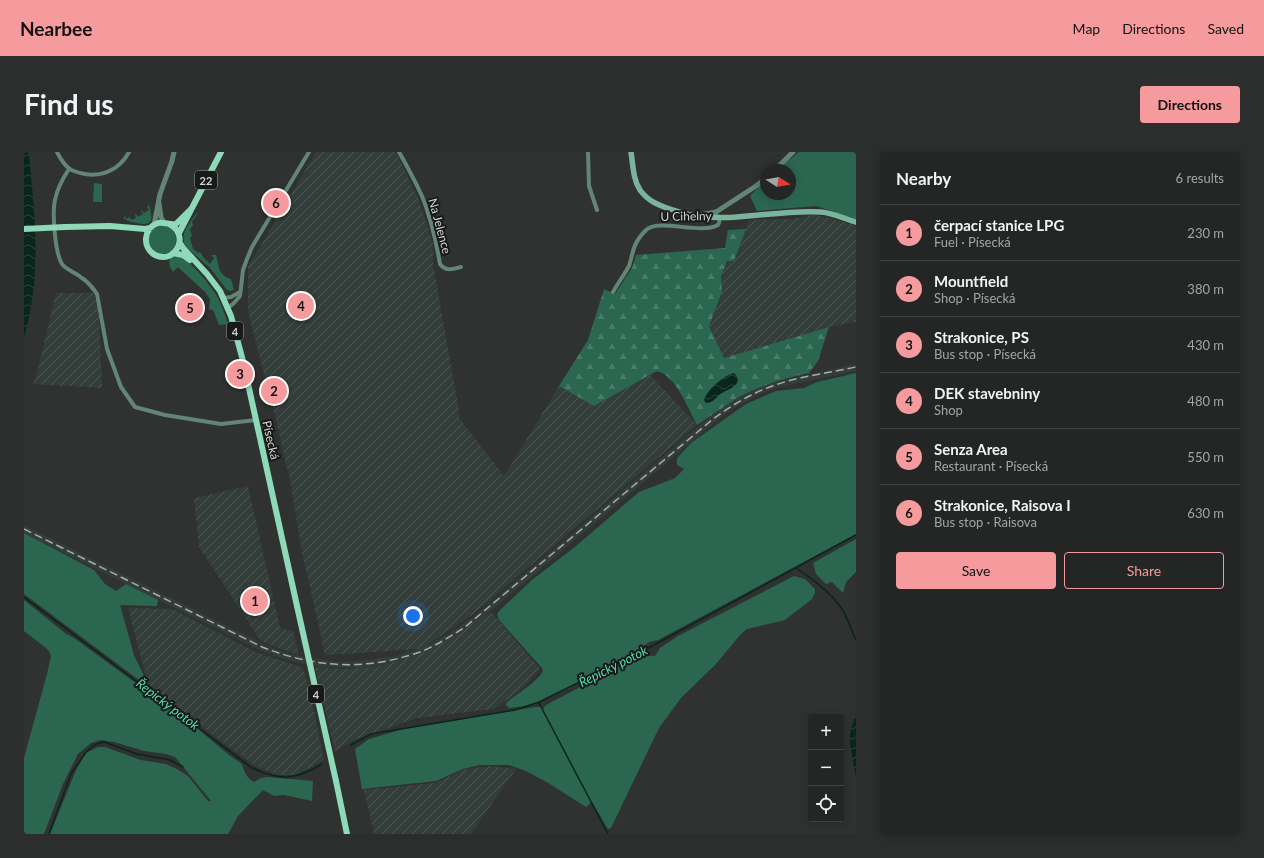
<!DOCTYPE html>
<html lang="en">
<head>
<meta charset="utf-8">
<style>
	body { margin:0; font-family:Lato,sans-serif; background:#2b2e2d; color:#f1f3f6 }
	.controls { position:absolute; right:12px; bottom:12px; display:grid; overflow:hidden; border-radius:4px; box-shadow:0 2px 10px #0003 }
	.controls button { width:36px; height:36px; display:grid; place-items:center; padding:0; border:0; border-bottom:1px solid #404342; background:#232625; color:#f1f3f6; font:20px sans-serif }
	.compass { position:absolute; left:736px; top:12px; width:36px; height:36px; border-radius:50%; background:#232625; box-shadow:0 2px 10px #0003; rotate:101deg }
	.you { position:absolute; left:389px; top:464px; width:14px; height:14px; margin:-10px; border:3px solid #fff; border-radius:50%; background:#1a73e8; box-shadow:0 0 0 6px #1a73e833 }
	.badge { display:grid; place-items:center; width:26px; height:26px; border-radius:50%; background:#f59b9e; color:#111; font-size:13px; font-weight:700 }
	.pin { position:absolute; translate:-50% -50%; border:2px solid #fff; box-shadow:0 1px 4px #0006 }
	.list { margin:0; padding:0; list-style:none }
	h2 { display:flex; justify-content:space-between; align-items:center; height:52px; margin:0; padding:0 16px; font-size:17px }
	h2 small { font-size:13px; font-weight:400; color:#a3a5a7 }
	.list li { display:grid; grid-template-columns:26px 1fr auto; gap:12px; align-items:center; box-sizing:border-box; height:56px; padding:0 16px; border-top:1px solid #404342 }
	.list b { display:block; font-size:15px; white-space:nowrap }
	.list p { margin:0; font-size:13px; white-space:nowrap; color:#a3a5a7 }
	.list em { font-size:13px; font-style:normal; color:#a3a5a7 }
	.actions { display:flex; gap:8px; padding:12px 16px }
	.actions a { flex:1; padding:9px 0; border:1px solid #f59b9e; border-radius:4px; text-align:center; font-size:14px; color:#f59b9e }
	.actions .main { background:#f59b9e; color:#111 }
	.icon { flex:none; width:22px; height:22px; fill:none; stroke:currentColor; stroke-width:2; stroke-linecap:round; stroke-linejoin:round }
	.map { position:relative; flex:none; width:832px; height:682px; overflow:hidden; border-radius:4px }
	header { display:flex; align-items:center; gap:24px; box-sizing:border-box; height:56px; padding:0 20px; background:#f59b9e; color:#111 }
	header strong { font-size:19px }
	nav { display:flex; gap:22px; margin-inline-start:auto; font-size:14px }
	.intro { display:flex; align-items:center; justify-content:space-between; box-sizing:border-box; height:96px; padding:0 24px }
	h1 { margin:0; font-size:28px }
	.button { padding:10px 18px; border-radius:4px; background:#f59b9e; color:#111; font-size:14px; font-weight:700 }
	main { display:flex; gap:24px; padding:0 24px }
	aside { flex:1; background:#232625; border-radius:4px; box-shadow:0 2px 10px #0003 }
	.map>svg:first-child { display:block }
</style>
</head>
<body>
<header>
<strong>Nearbee</strong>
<nav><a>Map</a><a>Directions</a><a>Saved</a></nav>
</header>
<div class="intro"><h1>Find us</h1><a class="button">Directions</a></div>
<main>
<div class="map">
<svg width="832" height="682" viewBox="0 0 832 682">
	<defs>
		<pattern id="industrial-furrows" width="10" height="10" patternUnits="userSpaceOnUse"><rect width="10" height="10" fill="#333d39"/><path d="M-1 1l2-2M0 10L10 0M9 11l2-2" fill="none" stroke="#505855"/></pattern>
		<pattern id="forest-firs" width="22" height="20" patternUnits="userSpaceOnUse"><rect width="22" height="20" fill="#2b6651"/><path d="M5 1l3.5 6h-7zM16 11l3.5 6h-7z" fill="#497b69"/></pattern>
		<pattern id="water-waves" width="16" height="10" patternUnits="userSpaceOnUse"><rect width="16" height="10" fill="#08261b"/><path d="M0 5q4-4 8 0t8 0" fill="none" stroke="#2b453b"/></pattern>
	</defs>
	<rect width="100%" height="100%" fill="#2f3231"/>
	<path fill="#333d39" d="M832,212V219L752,236L734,243L705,259L691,270L456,468L428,488L398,503L353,514L335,516L298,515L278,512L257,506L237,499L0,381V373L239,492L259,500L280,505L315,510L335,509L370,504L396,497L408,491L425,482L452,463L670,278L702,253L732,237L750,230Z"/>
	<path fill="url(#industrial-furrows)" d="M292,0H372L395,49L409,92V112L435,259V266L480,324L535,234L570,254L626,223L673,273L449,462L397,497L301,503L278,400L264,317H263L248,250H247L224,160V115Z
		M789,63L806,66L832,74V170L805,175L700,206L685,174L698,141L697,126L703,109H710L725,68L768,67Z
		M32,141H70L75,164L78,236L9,232L13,221Z
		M224,334L256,476L269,479L275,503L257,497L237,489L175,395L170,346Z
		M104,456L148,457L232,500L279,516L285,536L300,608L272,623H252L230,613L191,585L124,532Z
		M468,461L516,517L500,535L470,557L393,566L330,588L311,599L291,515L321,517L352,515L388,505L419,491L461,463Z
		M464,614L492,617L447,682H350L340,638L411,631L439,618Z"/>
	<path fill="#2b6651" d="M775,0H832V67L792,54L733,59L726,44L742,27V42H766V18H753Z
		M70,31L78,32V50H69Z
		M125,53C129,67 130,75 113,71C108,70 104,69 100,67V65L101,64L102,67L106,65L107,68L112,66L111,63L112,62L114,65L119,62L117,59L118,58L120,61L125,58L123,55Z
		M174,61L168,70L169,73L166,77L168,84L166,86L169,97L174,101L176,100L179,104V105L186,112L190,106L188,104V103H192C195,114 194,123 207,127L210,138L206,139L203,138L186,116L161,94C156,79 165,73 172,62Z
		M124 88a14 14 0 1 1 28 0a14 14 0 1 1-28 0Z
		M150,104C152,104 154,104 156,104C166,108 189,136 194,146C198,154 201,163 204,172L195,173L189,158L185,157L186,147L181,140L154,115L149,120L146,115L145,110L146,106Z
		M832,221V382L634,488L625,490L613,499L590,513L544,537L509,553L485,556L482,553L483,550C492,543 514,529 519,519L518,516L475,468L473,462L477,457L508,428L552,394L615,340L651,326L660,317L653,313V306L667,291L722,252L752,239L780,236L793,230Z
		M0,381L70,418L81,432L92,439L102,432L134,448L133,454L96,453L110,503L120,524L115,528L0,442Z
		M832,387V420L822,430L819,441L808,430L802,432L792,422L789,411Z
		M770,424L781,427L791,437V441L788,447L761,468L723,477L716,483L692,512L657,546L635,576L587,676L584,677L568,650L562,655L526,632L502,619L485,613H456L439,617L412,629L338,637L331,597L345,587L383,576L512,555H518L520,558V555L522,553L617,503L631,504L636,496L654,484Z
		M0,448L41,481L50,486L167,571L205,603L218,612C220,620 223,626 230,630L237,626L243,625L289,629L288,649L260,643L250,644L239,638L214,664L204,682H26L52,618L62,601L74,595H81L117,608L142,612L153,617L165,625L184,649H187L151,605L142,602L120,599L90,590L77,588L67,591L54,602L39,632L20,682H0V606L23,522L27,504L25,499L22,496L0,479Z"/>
	<path fill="url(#forest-firs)" d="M722,77L710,109H703L697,125L698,140L685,174L700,206L805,175L794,209L785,221C761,226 737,233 715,245C700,254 687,264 673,273C664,256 652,224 633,219L570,254L535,234L564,188L580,137L591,142L608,116L612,103L701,96L704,78Z"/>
	<path fill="url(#water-waves)" d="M0,0H4L5,2C11,67 18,122 0,186Z
		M710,221C721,232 705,237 698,241C692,245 689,251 682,251L680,248C684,237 699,224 710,221Z
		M832,563V625L825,587L828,573Z"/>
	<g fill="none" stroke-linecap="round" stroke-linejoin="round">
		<path stroke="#08261b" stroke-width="1.5" d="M772,416C790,428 806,440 818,457C824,466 827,478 832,488
			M0,445L228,616C255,629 272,628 298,612
			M515,551L584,682
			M327,593L347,582L491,558L515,550L619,499L832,383
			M25,682L47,622L62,600L72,592L80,590L113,602L146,608L159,615"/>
		<path stroke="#628576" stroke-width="4" d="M33,0C36,6 40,13 46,17C50,20 56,21 61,22C79,25 96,17 105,0
			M375,0C383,14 391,29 398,44C407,66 412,89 416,112C422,120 429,117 437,115
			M564,0L565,34L573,58
			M45,17C39,26 33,37 31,48C28,61 31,101 38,112C42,118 53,121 58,126C64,130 69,136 73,142L83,197L97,235L111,255L141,263L197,272L232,268
			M589,140C594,131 600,123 605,114C607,108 608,102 610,96C612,90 618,82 622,78C635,66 676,83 694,73C696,69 696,67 693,64
			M199,146L207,145L216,140
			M204,156L210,151L216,144L219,118L223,107L228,95L285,0"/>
		<path stroke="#628576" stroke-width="5" d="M751,18L769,0
			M135,51L137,65L140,71
			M676,63L692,60L732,34L742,26
			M130,73L136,42L148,9L150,0"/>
		<path stroke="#7bb49d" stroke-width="5.5" d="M607,0C609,13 609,27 616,38C624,49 634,53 646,57C655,60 664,63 673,64C714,70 756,57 797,60C809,61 821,67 832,70"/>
		<path stroke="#8dd9ba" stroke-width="6" d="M145,72C167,83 151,113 131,103C118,96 119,76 134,71C140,70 146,73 152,72L168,56
			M41,75L86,74L121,77L126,76
			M155,81L197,0
			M156,91L159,96L183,122L196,139L207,164L219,209L273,454
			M149,101L159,103L166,108
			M312,629L323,682"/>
		<path stroke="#a9acab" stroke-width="1.5" stroke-dasharray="8 4" stroke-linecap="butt" d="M0,377L238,495C292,516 341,519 396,500C412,494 427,484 441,475L689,267C708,253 728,241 751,233C777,224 805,221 832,215"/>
		<path stroke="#8dd9ba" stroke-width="6" d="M0,77L41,75
			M273,454L312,629"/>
	</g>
	<g text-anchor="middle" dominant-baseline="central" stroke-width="4" stroke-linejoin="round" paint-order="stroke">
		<g fill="#181a19" stroke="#9a9c9c" stroke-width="1">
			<rect x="171" y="19" width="22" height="18" rx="3"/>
			<rect x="203" y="170" width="16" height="18" rx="3"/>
			<rect x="284" y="533" width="16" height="18" rx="3"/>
		</g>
		<g font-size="11" font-weight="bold" fill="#d2d4d4">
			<text x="182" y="28">22</text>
			<text x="211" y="179">4</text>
			<text x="292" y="542">4</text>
		</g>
		<g font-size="12" fill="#d2d4d4" stroke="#181a19">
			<text transform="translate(662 64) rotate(-1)">U Cihelny</text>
			<text transform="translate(416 74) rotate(75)">Na Jelence</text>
			<text transform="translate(247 288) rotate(77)">Písecká</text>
		</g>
		<g font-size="13" font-style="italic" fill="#59daad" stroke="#181a19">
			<text transform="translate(589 514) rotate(-27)">Řepický potok</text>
			<text transform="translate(144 552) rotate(37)">Řepický potok</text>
		</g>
	</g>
</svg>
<div class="controls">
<button>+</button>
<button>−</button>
<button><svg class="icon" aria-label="locate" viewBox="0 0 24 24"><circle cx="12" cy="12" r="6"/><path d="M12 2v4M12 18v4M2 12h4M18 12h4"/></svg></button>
</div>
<svg class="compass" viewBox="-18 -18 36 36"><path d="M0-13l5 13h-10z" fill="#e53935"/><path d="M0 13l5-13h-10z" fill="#a3a5a7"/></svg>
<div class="you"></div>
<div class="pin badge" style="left:231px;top:449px">1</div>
<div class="pin badge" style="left:250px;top:239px">2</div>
<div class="pin badge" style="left:216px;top:222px">3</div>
<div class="pin badge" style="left:277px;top:154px">4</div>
<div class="pin badge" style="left:166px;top:156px">5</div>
<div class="pin badge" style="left:252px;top:51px">6</div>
</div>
<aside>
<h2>Nearby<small>6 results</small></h2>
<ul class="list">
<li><span class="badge">1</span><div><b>čerpací stanice LPG</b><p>Fuel · Písecká</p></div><em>230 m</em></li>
<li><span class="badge">2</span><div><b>Mountfield</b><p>Shop · Písecká</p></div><em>380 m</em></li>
<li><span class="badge">3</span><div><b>Strakonice, PS</b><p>Bus stop · Písecká</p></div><em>430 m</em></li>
<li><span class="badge">4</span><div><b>DEK stavebniny</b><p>Shop</p></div><em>480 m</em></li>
<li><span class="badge">5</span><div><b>Senza Area</b><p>Restaurant · Písecká</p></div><em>550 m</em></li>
<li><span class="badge">6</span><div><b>Strakonice, Raisova I</b><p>Bus stop · Raisova</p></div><em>630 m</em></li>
</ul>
<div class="actions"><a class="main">Save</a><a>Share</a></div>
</aside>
</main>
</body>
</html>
